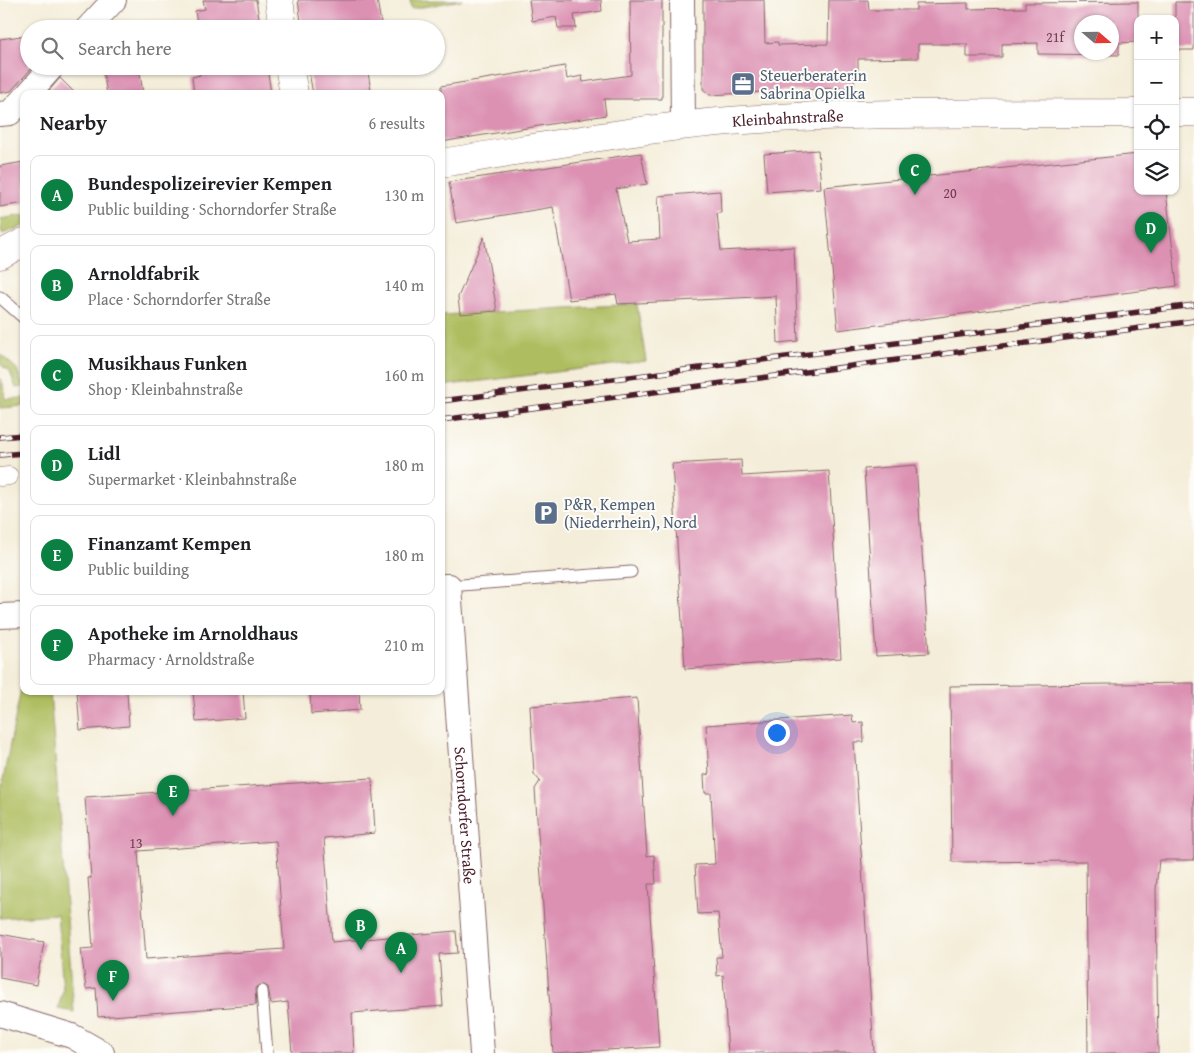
<!DOCTYPE html>
<html lang="en">
<head>
<meta charset="utf-8">
<style>
	body { margin:0; font-family:"Gentium Book Plus",serif; background:#f2f2f2; color:#202124 }
	.controls { position:absolute; right:15px; top:15px; display:grid; overflow:hidden; border-radius:10px; box-shadow:0 1px 4px #0004 }
	.controls button { width:45px; height:45px; display:grid; place-items:center; padding:0; border:0; border-bottom:1px solid #e0e0e0; background:#fff; color:#202124; font:25px sans-serif }
	.compass { position:absolute; left:1074px; top:15px; width:45px; height:45px; border-radius:50%; background:#fff; box-shadow:0 1px 4px #0004; rotate:110deg }
	.you { position:absolute; left:776px; top:732px; width:18px; height:18px; margin:-12px; border:4px solid #fff; border-radius:50%; background:#1a73e8; box-shadow:0 0 0 8px #1a73e833 }
	.badge { display:grid; place-items:center; width:32px; height:32px; border-radius:50%; background:#0b8043; color:#fff; font-size:16px; font-weight:700 }
	.pin { position:absolute; translate:-50% -41px; filter:drop-shadow(0 1px 2px #0008) }
	.pin::after { content:''; position:absolute; top:26px; width:18px; height:15px; background:inherit; clip-path:polygon(0 0,100% 0,50% 100%) }
	.list { margin:0; padding:0; list-style:none }
	h2 { display:flex; justify-content:space-between; align-items:center; height:65px; margin:0; padding:0 20px; font-size:21px }
	h2 small { font-size:16px; font-weight:400; color:#757577 }
	.list li { display:grid; grid-template-columns:32px 1fr auto; gap:15px; align-items:center; box-sizing:border-box; height:80px; margin:0 10px 10px; padding:0 10px; border:1px solid #e0e0e0; border-radius:10px }
	.list b { display:block; font-size:19px; white-space:nowrap }
	.list p { margin:0; font-size:16px; white-space:nowrap; color:#757577 }
	.list em { font-size:16px; font-style:normal; color:#757577 }
	.icon { flex:none; width:28px; height:28px; fill:none; stroke:currentColor; stroke-width:2; stroke-linecap:round; stroke-linejoin:round }
	.map { position:relative; flex:none; width:1194px; height:1053px; overflow:hidden }
	.search { position:absolute; background:#fff; box-shadow:0 1px 4px #0004; left:20px; top:20px; width:425px; height:55px; display:flex; align-items:center; gap:12px; box-sizing:border-box; padding:0 18px; border-radius:28px; color:#757577; font-size:19px }
	.panel { position:absolute; background:#fff; box-shadow:0 1px 4px #0004; left:20px; top:90px; width:425px; height:605px; border-radius:10px }
	.map>svg:first-child { display:block }
</style>
</head>
<body>
<div class="map">
<svg width="1194" height="1053" viewBox="0 0 1194 1053">
	<rect width="100%" height="100%" fill="#fdfcf7"/>
	<filter id="ink" filterUnits="userSpaceOnUse"><feTurbulence type="fractalNoise" baseFrequency=".02" numOctaves="2"/><feDisplacementMap in="SourceGraphic" scale="10" xChannelSelector="R" yChannelSelector="G"/><feConvolveMatrix kernelMatrix="1 2 1 2 8 2 1 2 1" color-interpolation-filters="sRGB"/></filter>
	<filter id="wash" filterUnits="userSpaceOnUse"><feTurbulence type="fractalNoise" baseFrequency=".0096" numOctaves="4" result="noise"/><feDisplacementMap in="SourceGraphic" scale="20" xChannelSelector="R" yChannelSelector="G"/><feGaussianBlur stdDeviation="1.12" result="paint"/><feColorMatrix in="noise" values="0 0 0 0 0 0 0 0 0 0 0 0 0 0 0 0 0 1.4 0 .05"/><feComposite in="paint" operator="in"/></filter>
	<g filter="url(#wash)">
		<rect width="100%" height="100%" fill="#f4edd9"/>
		<path fill="#aebd5f" stroke="#7c6e45" d="M410,0H462L411,9Z
			M24,215V226L2,234L0,219Z
			M637,304L646,361L441,386V315Z
			M1,355L17,369L23,387L16,388L10,372L0,364Z
			M0,378L3,384L5,399L24,398V406L0,408Z
			M24,673V691H50L74,1012L58,1009L63,990L57,914L0,918V795Z"/>
		<g id="blocks">
			<path fill="#dc91b3" fill-rule="evenodd" d="M203,0H256L261,29H198L195,11L205,9Z
				M298,0H377L382,29H302Z
				M529,0H601L602,11L574,15L576,28H558L556,17L532,21Z
				M630,0H662V99H604L606,115L441,142V86L565,66L567,79L582,76L583,82L631,75Z
				M703,0H764L765,43L778,42V45L828,44L829,0H868L869,10H916V4L968,3V9L1025,8V3L1138,2V42L1119,43V55L1038,54V43L1002,44V57H967V44H918V58L858,59V76H854V87L710,95L703,89ZM1082,22H1112V52H1082Z
				M1175,2H1194V50H1175Z
				M29,35V66H34L11,91L0,93V39Z
				M102,66H139L143,94H107Z
				M198,66H267L271,94H194L192,77L200,75Z
				M308,66H367L371,91L353,94H313Z
				M60,78L76,94L47,93Z
				M818,150L821,188L767,192L764,154Z
				M641,153L647,184L616,189L627,241L660,239L658,196L720,191L721,213H717L721,251L794,247L798,341L778,343L776,296L618,304L616,294L569,300L553,207L456,223L449,182Z
				M1138,154V191H1166L1177,286L838,330L824,187Z
				M24,162V203L0,207V166Z
				M484,237L497,311L460,314L458,297Z
				M741,460L742,476L829,471L841,658L685,669L672,464Z
				M916,465L929,653L876,656L864,469Z
				M1194,683V860H1159L1156,889L1158,1053H1088L1086,861L952,862L950,686Z
				M77,691H127L129,726L80,730Z
				M193,691H243L245,718L196,722Z
				M310,691H359L360,710L311,714Z
				M637,698L647,856L654,855L656,884H648L659,1047L553,1053L535,789L540,781L534,774L530,706Z
				M852,715L853,723L863,722L864,742H854L874,1053H728L723,975L717,976L716,957H722L718,913L698,914L695,865L715,864L711,793H705L704,775L709,774L706,725Z
				M372,778L375,833L324,838L332,942L456,931L458,953L439,954L443,1006L352,1013L354,1053H292L288,1002L271,1004L268,987L262,984L255,988L256,1005L98,1017L96,988L86,989L81,949L93,948L88,878H91L85,797ZM276,841L284,949L146,959L138,851Z
				M0,934L44,942L36,985L0,978Z"/>
		</g>
	</g>
	<g filter="url(#ink)">
		<use href="#blocks" fill-opacity="0" stroke="#866768" stroke-width="1"/>
		<g fill="none" stroke-linecap="round" stroke-linejoin="round">
			<defs>
				<path id="service" d="M0,297L24,318
					M449,586L631,572
					M262,991L267,1053"/>
				<path id="pedestrian" d="M0,477L9,476"/>
				<g id="minor">
					<path d="M682,0L683,126"/>
					<path d="M87,29L114,0"/>
					<path d="M28,94L53,66"/>
					<path d="M0,114L10,113L24,98"/>
					<path id="s1" d="M441,586H449L482,1053"/>
					<path d="M0,616L24,615"/>
					<path d="M0,1014L72,1036L102,1053"/>
				</g>
				<g id="tertiary">
					<path d="M279,0L283,29"/>
					<path d="M289,66L294,94"/>
					<path d="M1175,112H1194"/>
					<path id="s2" d="M441,163C537,148 633,129 729,121C865,111 1002,114 1138,113"/>
					<path d="M0,255L24,242"/>
				</g>
			</defs>
			<use href="#service" stroke="#866768" stroke-width="13"/>
			<use href="#pedestrian" stroke="#866768" stroke-width="19"/>
			<use href="#minor" stroke="#866768" stroke-width="26"/>
			<use href="#tertiary" stroke="#866768" stroke-width="29"/>
			<use href="#service" stroke="#fff" stroke-width="11"/>
			<use href="#pedestrian" stroke="#fff" stroke-width="18"/>
			<use href="#minor" stroke="#fff" stroke-width="24"/>
			<use href="#tertiary" stroke="#fff" stroke-width="28"/>
			<defs>
				<path id="rail" d="M441,401L1194,305
					M441,420L1194,321
					M0,437L24,435
					M0,455L24,453"/>
			</defs>
			<use href="#rail" stroke="#4a1f2b" stroke-width="5.5"/>
			<use href="#rail" stroke="#fdfcf7" stroke-width="4" stroke-dasharray="11" stroke-linecap="butt"/>
		</g>
	</g>
	<defs>
		<symbol id="office-square" viewBox="-11 -11 22 22"><rect x="-9" y="-9" width="18" height="18" rx="4" fill="#5c6f8a" stroke="#fdfcf7"/><path d="M-6-3h4V-5.5h4V-3h4V5H-6ZM-1-4.5V-3h2v-1.5ZM-6 0V1H6V0Z" fill="#fff"/></symbol>
		<symbol id="parking-square" viewBox="-11 -11 22 22"><rect x="-9" y="-9" width="18" height="18" rx="4" fill="#5c6f8a" stroke="#fdfcf7"/><path d="M-3.5-5.5H1a3.5 3.5 0 0 1 0 7H-1V5.5H-3.5ZM-1-3.4V-.6H.8a1.4 1.4 0 0 0 0-2.8Z" fill="#fff"/></symbol>
	</defs>
	<g fill-rule="evenodd">
		<use href="#office-square" x="729" y="70" width="28" height="28"/>
		<use href="#parking-square" x="532" y="499" width="28" height="28"/>
	</g>
	<g text-anchor="middle" dominant-baseline="central" stroke-width="4" stroke-linejoin="round" paint-order="stroke">
		<g font-size="14" fill="#6e3c4d">
			<text x="1055" y="37">21f</text>
			<text x="950" y="193">20</text>
			<text x="136" y="843">13</text>
		</g>
		<g font-size="16" fill="#4e5e75" stroke="#fdfcf7" text-anchor="start">
			<text x="760" y="75">Steuerberaterin<tspan x="760" dy="18">Sabrina Opielka</tspan></text>
			<text x="564" y="504">P&amp;R, Kempen<tspan x="564" dy="18">(Niederrhein), Nord</tspan></text>
		</g>
		<g font-size="16" fill="#4a1f2b" stroke="#fdfcf7">
			<text stroke="none"><textPath href="#s2" startOffset="350">Kleinbahnstraße</textPath></text>
			<text stroke="none"><textPath href="#s1" startOffset="238">Schorndorfer Straße</textPath></text>
		</g>
	</g>
</svg>
<div class="controls">
<button>+</button>
<button>−</button>
<button><svg class="icon" aria-label="locate" viewBox="0 0 24 24"><circle cx="12" cy="12" r="6"/><path d="M12 2v4M12 18v4M2 12h4M18 12h4"/></svg></button>
<button><svg class="icon" aria-label="layers" viewBox="0 0 24 24"><path d="M12 4l9 5-9 5-9-5zM3 14l9 5 9-5"/></svg></button>
</div>
<svg class="compass" viewBox="-18 -18 36 36"><path d="M0-13l5 13h-10z" fill="#e53935"/><path d="M0 13l5-13h-10z" fill="#757577"/></svg>
<div class="you"></div>
<div class="pin badge" style="left:401px;top:973px">A</div>
<div class="pin badge" style="left:361px;top:950px">B</div>
<div class="pin badge" style="left:915px;top:195px">C</div>
<div class="pin badge" style="left:1151px;top:253px">D</div>
<div class="pin badge" style="left:173px;top:816px">E</div>
<div class="pin badge" style="left:113px;top:1001px">F</div>
<div class="search"><svg class="icon" aria-label="search" viewBox="0 0 24 24"><circle cx="10" cy="10" r="6"/><path d="M15 15l6 6"/></svg>Search here</div>
<section class="panel">
<h2>Nearby<small>6 results</small></h2>
<ul class="list">
<li><span class="badge">A</span><div><b>Bundespolizeirevier Kempen</b><p>Public building · Schorndorfer Straße</p></div><em>130 m</em></li>
<li><span class="badge">B</span><div><b>Arnoldfabrik</b><p>Place · Schorndorfer Straße</p></div><em>140 m</em></li>
<li><span class="badge">C</span><div><b>Musikhaus Funken</b><p>Shop · Kleinbahnstraße</p></div><em>160 m</em></li>
<li><span class="badge">D</span><div><b>Lidl</b><p>Supermarket · Kleinbahnstraße</p></div><em>180 m</em></li>
<li><span class="badge">E</span><div><b>Finanzamt Kempen</b><p>Public building</p></div><em>180 m</em></li>
<li><span class="badge">F</span><div><b>Apotheke im Arnoldhaus</b><p>Pharmacy · Arnoldstraße</p></div><em>210 m</em></li>
</ul>
</section>
</div>
</body>
</html>
